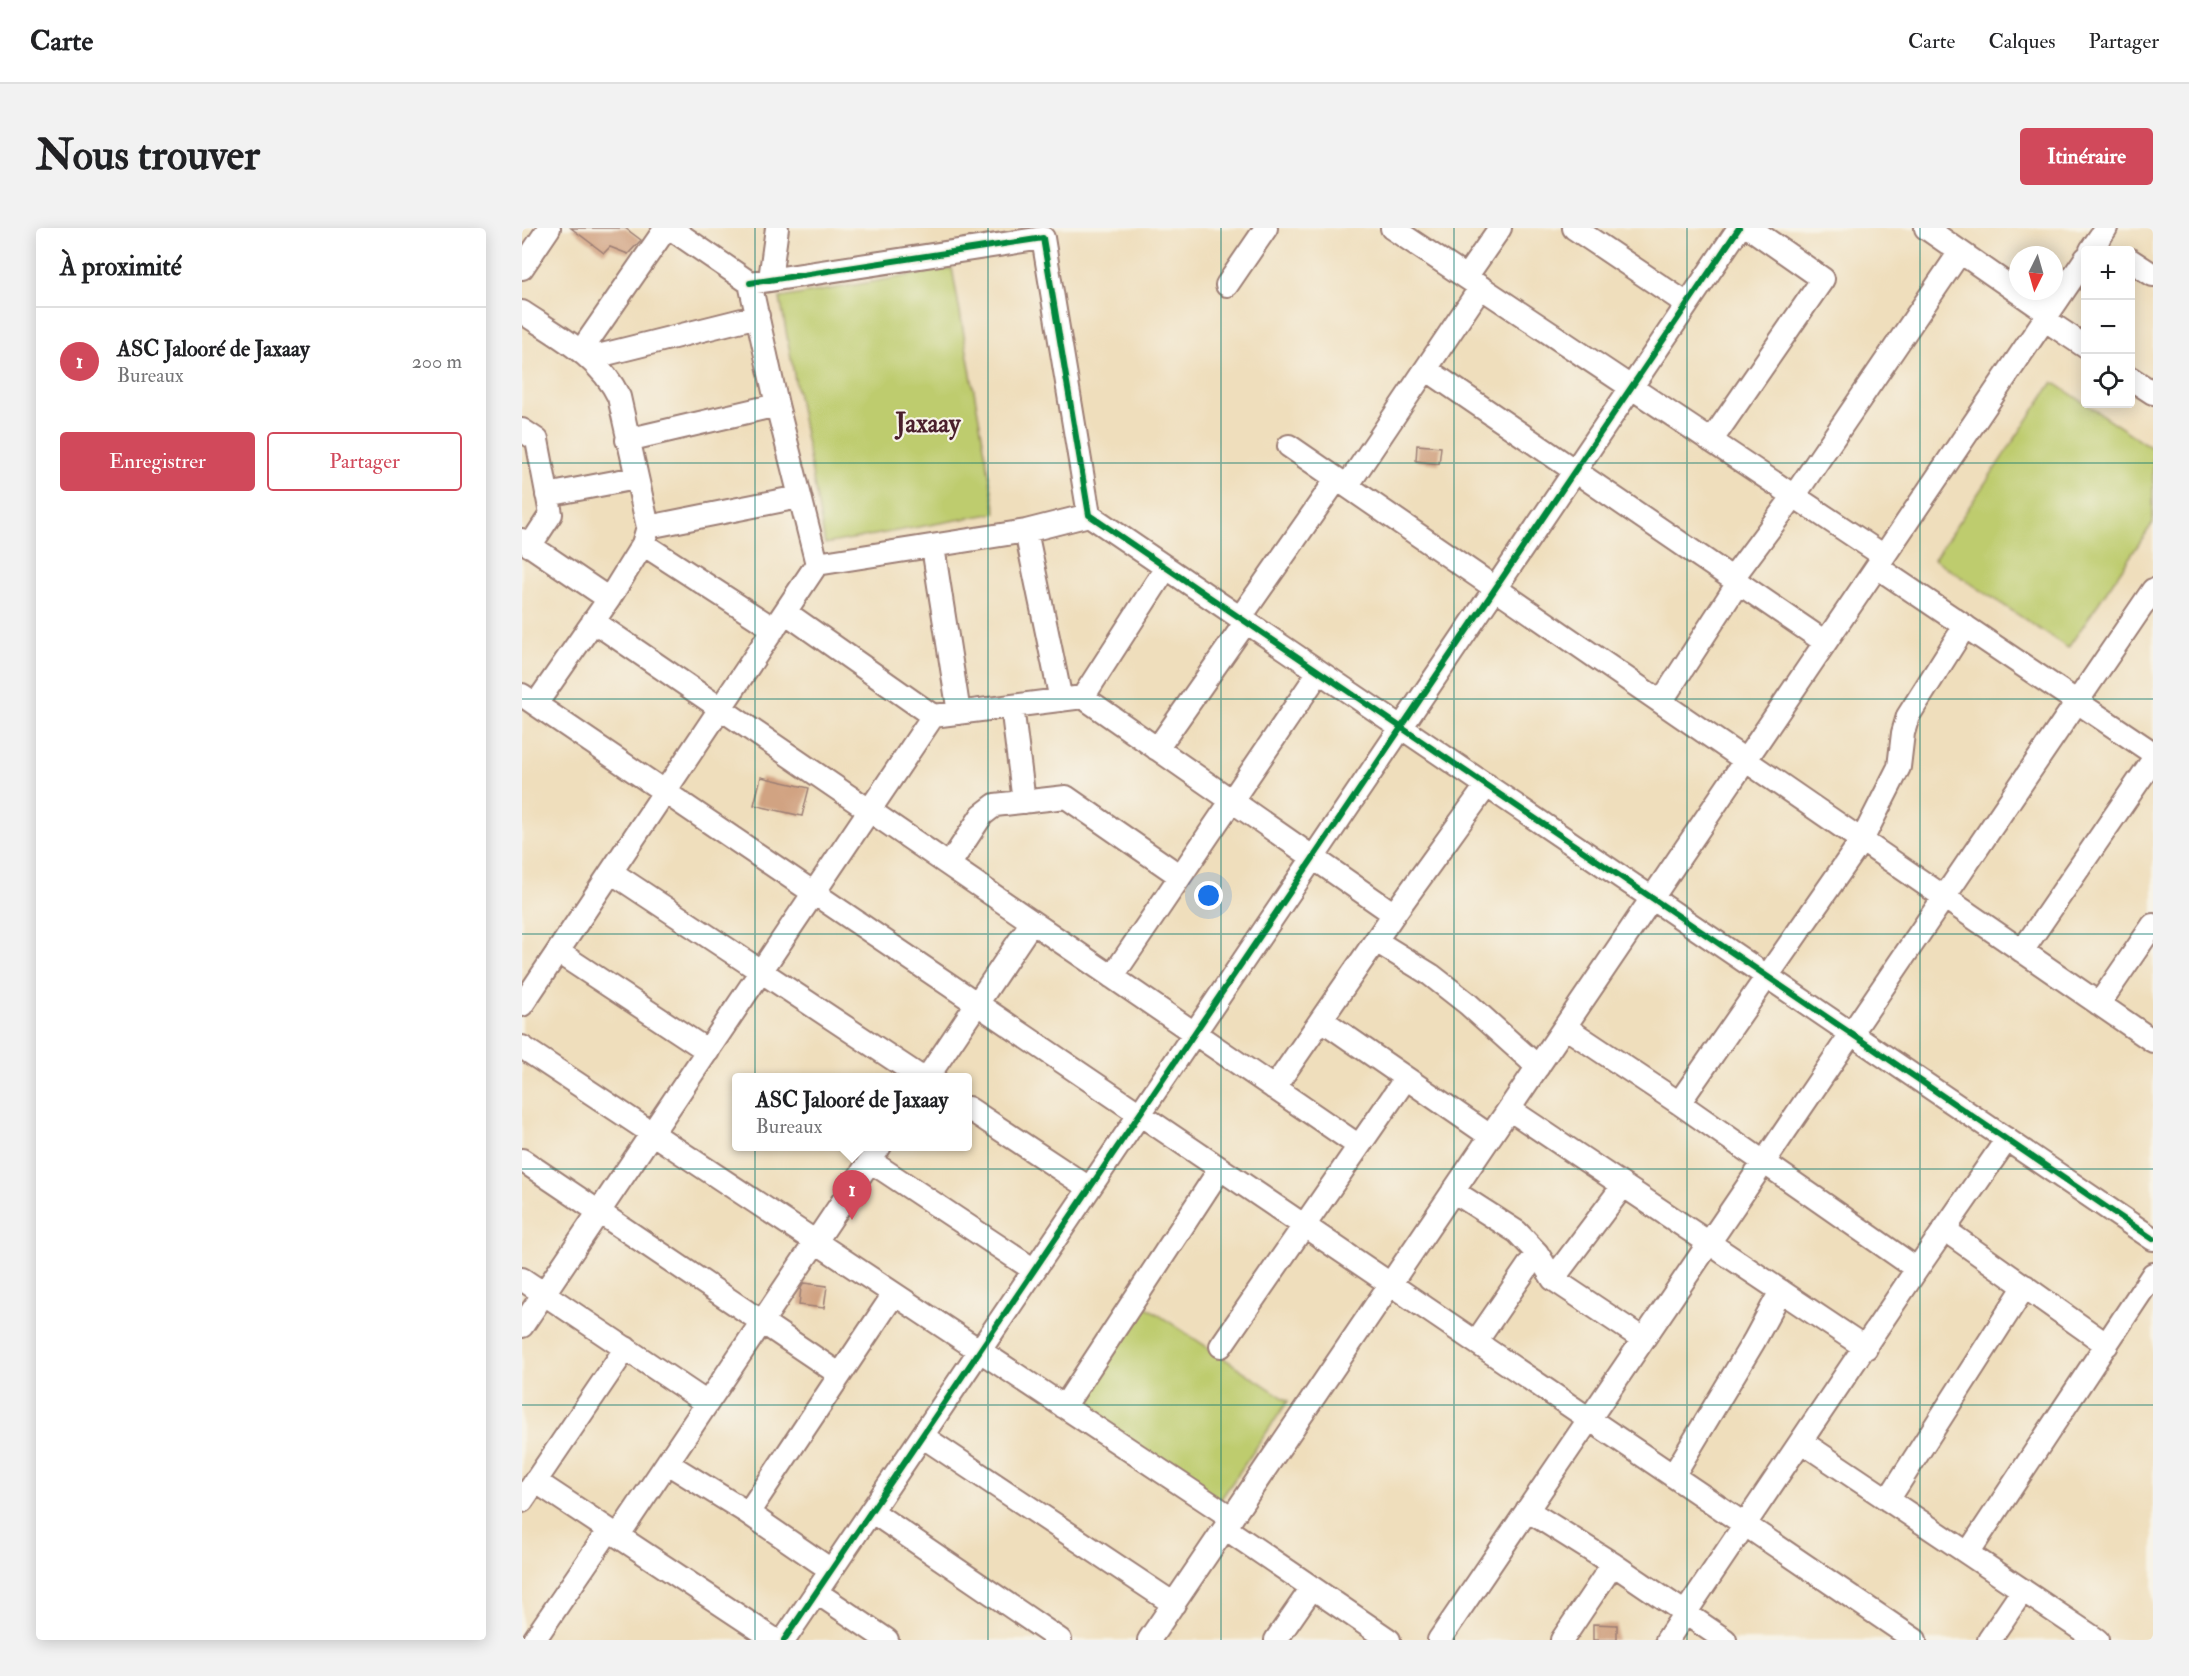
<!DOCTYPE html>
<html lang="fr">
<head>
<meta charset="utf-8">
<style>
	body { margin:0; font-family:"IM FELL Double Pica",serif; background:#f2f2f2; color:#202124 }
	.controls { position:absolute; right:18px; top:18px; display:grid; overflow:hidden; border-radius:6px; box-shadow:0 3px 15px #0003 }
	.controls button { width:54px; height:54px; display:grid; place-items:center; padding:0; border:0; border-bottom:2px solid #e0e0e0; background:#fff; color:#202124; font:30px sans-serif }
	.compass { position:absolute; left:1487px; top:18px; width:54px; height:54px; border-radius:50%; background:#fff; box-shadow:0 3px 15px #0003; rotate:185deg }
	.you { position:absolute; left:687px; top:668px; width:21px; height:21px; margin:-15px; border:4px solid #fff; border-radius:50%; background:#1a73e8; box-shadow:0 0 0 9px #1a73e833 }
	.badge { display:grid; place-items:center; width:39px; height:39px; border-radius:50%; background:#d1495b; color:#fff; font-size:20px; font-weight:700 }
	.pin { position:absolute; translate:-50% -50px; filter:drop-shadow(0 2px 3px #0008) }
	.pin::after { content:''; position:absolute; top:32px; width:21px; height:18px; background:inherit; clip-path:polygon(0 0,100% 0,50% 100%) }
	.popup { position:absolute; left:210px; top:845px; width:240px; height:78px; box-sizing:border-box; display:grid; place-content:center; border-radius:6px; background:#fff; filter:drop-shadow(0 2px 4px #0005); font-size:20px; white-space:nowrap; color:#757577 }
	.popup b { font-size:22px; color:#202124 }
	.popup::after { content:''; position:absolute; left:50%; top:100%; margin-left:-12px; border:12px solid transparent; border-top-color:#fff }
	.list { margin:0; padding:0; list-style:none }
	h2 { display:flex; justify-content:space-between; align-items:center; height:78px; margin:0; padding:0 24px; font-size:26px }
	h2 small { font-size:20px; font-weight:400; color:#757577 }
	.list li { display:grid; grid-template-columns:39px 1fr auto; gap:18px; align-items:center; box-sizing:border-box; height:108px; padding:0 24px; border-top:2px solid #e0e0e0 }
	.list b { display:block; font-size:22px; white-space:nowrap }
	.list p { margin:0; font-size:20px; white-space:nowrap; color:#757577 }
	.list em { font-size:20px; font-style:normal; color:#757577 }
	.actions { display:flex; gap:12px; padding:18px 24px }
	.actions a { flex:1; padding:14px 0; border:2px solid #d1495b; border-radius:6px; text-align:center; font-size:21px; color:#d1495b }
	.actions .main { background:#d1495b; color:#fff }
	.icon { flex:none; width:33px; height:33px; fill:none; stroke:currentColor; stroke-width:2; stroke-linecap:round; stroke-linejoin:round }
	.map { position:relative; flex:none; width:1631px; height:1412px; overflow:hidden; border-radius:6px }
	header { display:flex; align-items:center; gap:36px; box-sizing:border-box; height:84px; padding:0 30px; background:#fff; border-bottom:2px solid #e0e0e0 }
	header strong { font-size:28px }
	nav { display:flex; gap:33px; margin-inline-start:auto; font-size:21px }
	.intro { display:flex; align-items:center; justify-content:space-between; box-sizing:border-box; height:144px; padding:0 36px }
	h1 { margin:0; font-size:42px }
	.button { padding:15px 27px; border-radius:6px; background:#d1495b; color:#fff; font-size:21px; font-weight:700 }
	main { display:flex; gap:36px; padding:0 36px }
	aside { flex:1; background:#fff; border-radius:6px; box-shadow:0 3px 15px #0003 }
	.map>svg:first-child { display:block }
</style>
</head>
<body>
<header>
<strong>Carte</strong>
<nav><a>Carte</a><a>Calques</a><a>Partager</a></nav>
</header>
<div class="intro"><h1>Nous trouver</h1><a class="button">Itinéraire</a></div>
<main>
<aside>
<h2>À proximité<small></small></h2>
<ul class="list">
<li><span class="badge">1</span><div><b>ASC Jalooré de Jaxaay</b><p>Bureaux</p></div><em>200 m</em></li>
</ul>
<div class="actions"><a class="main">Enregistrer</a><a>Partager</a></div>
</aside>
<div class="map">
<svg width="1631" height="1412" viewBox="0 0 1631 1412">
	<rect width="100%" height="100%" fill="#f7f3e8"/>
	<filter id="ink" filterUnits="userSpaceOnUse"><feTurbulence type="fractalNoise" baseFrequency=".0167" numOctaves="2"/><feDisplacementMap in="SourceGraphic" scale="12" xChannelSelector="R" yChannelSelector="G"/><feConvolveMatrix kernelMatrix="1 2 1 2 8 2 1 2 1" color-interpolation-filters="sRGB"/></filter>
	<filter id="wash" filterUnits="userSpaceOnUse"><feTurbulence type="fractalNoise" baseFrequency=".008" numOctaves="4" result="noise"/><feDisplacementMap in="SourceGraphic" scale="24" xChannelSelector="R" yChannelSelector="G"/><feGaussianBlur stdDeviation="1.35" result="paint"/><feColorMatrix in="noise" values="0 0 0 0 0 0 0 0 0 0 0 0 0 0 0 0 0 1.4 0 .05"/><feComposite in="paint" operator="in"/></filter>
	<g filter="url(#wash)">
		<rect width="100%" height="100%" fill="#efdebc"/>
		<path fill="#becc6e" stroke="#84764c" stroke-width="1.5" d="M430,40L474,285L303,316L258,70Z
			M1531,154L1631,221V295L1546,420L1412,331Z
			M619,1075L766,1173L697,1274L551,1177Z"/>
		<g id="blocks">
			<path fill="#d1a382" d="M49,0H103L119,12L106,26L88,19L82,25Z
				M895,217L919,219L917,236L894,233Z
				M239,549L287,560L280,588L232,577Z
				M282,1055L305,1058L302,1080L277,1077L279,1060Z
				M1071,1396L1095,1397V1412H1071Z"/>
		</g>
	</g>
	<g filter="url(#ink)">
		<use href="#blocks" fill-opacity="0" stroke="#9c7e74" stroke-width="1.5"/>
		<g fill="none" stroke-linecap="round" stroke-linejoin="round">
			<defs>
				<path id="minor" d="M148,0L228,55L255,177L295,336
					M870,0L1362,328
					M1052,0L1165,76
					M1404,0L1526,85
					M1569,22L1584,0
					M1608,32L1631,47
					M0,40L27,0
					M944,49L978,0
					M248,51L255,0
					M228,55L521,10L567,287L1631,1011
					M705,57L744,0
					M0,84C36,108 78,129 97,169L126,299L121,316L87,371L14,476
					M1522,91L1564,119
					M59,123L144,0
					M68,130L236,88
					M904,141L1303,414
					M1608,150L1631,165
					M0,202L15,212L29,286L8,318
					M105,212L255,177
					M1189,213L1301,51L1228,0
					M767,218L1631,813
					M825,258L959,59
					M25,267L114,250
					M126,299L277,269
					M504,303L539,472
					M0,312L87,371
					M121,316L252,401
					M411,319L437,485
					M1355,339L1631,525
					M1210,351L1272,268L1438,24
					M263,384L411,488L561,469L872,686
					M718,390L815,251
					M71,393L837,918
					M0,467L1393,1412
					M561,469L644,340
					M1139,474L1216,355
					M490,478L502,574
					M635,521L724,394
					M427,637L460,587L473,577L544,569L658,648
					M89,644L400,850
					M854,713L909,747L946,776L1016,839
					M1500,723L1631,532
					M36,724L186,823
					M590,749L797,444
					M1577,776L1631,697
					M0,777L295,336L504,303L567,287
					M800,792L968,908
					M1043,799L1157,875L1395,1041
					M0,819L710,1290
					M405,850L510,694
					M752,860L872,686L965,557
					M1157,875L1340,612L1377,539L1381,505L1386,488L1443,398
					M446,880L567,960
					M987,881L1344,1120
					M0,932L317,1146
					M348,933L512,1042
					M931,963L995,1004L1015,1025L1031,1051L1121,1111
					M1423,1002L1585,1117
					M0,1051L185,1175
					M1031,1051L1101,958
					M0,1098L411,488
					M954,1114L1015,1025
					M699,1118L884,850
					M542,1179L698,941
					M400,1208L652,1376
					M1280,1214L1575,1412
					M145,1235L226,1285L309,1342
					M1151,1248L1232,1113L1259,1063
					M13,1253L253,1412
					M1366,1272L1503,1058
					M0,1273L104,1120
					M1005,1282L1091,1336L1203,1412
					M349,1283L538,1412
					M226,1285L372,1066
					M703,1300L867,1412
					M96,1308L358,918
					M1446,1325L1631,1046
					M294,1364L365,1412
					M12,1412L87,1302
					M262,1412L1217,0
					M627,1412L1564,30
					M754,1412L790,1360
					M917,1412L1631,362
					M1040,1412L1091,1336
					M1145,1412L1395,1041L1485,911
					M1467,1412L1501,1362"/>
			</defs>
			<use href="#minor" stroke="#9c7e74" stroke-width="26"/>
			<use href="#minor" stroke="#fff" stroke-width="22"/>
			<defs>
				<path id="cycleway" d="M228,55L521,10L567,287L1631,1011
					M262,1412L1217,0"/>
			</defs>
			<use href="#cycleway" stroke="#f7f3e8" stroke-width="10"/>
			<use href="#cycleway" stroke="#00873e" stroke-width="6"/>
		</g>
	</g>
	<path fill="none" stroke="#0f766e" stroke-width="1.5" stroke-opacity="0.55" d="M233,0V1412M466,0V1412M699,0V1412M932,0V1412M1165,0V1412M1398,0V1412M0,235H1631M0,471H1631M0,706H1631M0,941H1631M0,1177H1631"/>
	<g text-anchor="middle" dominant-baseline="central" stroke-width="4.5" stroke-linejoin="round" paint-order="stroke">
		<g font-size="26" font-weight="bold" fill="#4a1f2b" stroke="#f7f3e8">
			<text x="406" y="196">Jaxaay</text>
		</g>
	</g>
</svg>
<div class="controls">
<button>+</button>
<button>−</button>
<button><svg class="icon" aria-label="locate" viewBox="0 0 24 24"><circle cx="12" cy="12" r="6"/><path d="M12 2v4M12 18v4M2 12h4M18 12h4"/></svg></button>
</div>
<svg class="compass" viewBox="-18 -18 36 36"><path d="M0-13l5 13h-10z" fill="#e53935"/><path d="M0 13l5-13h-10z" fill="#757577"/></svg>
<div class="you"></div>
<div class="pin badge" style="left:330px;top:992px">1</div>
<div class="popup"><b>ASC Jalooré de Jaxaay</b>Bureaux</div>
</div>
</main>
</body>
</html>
